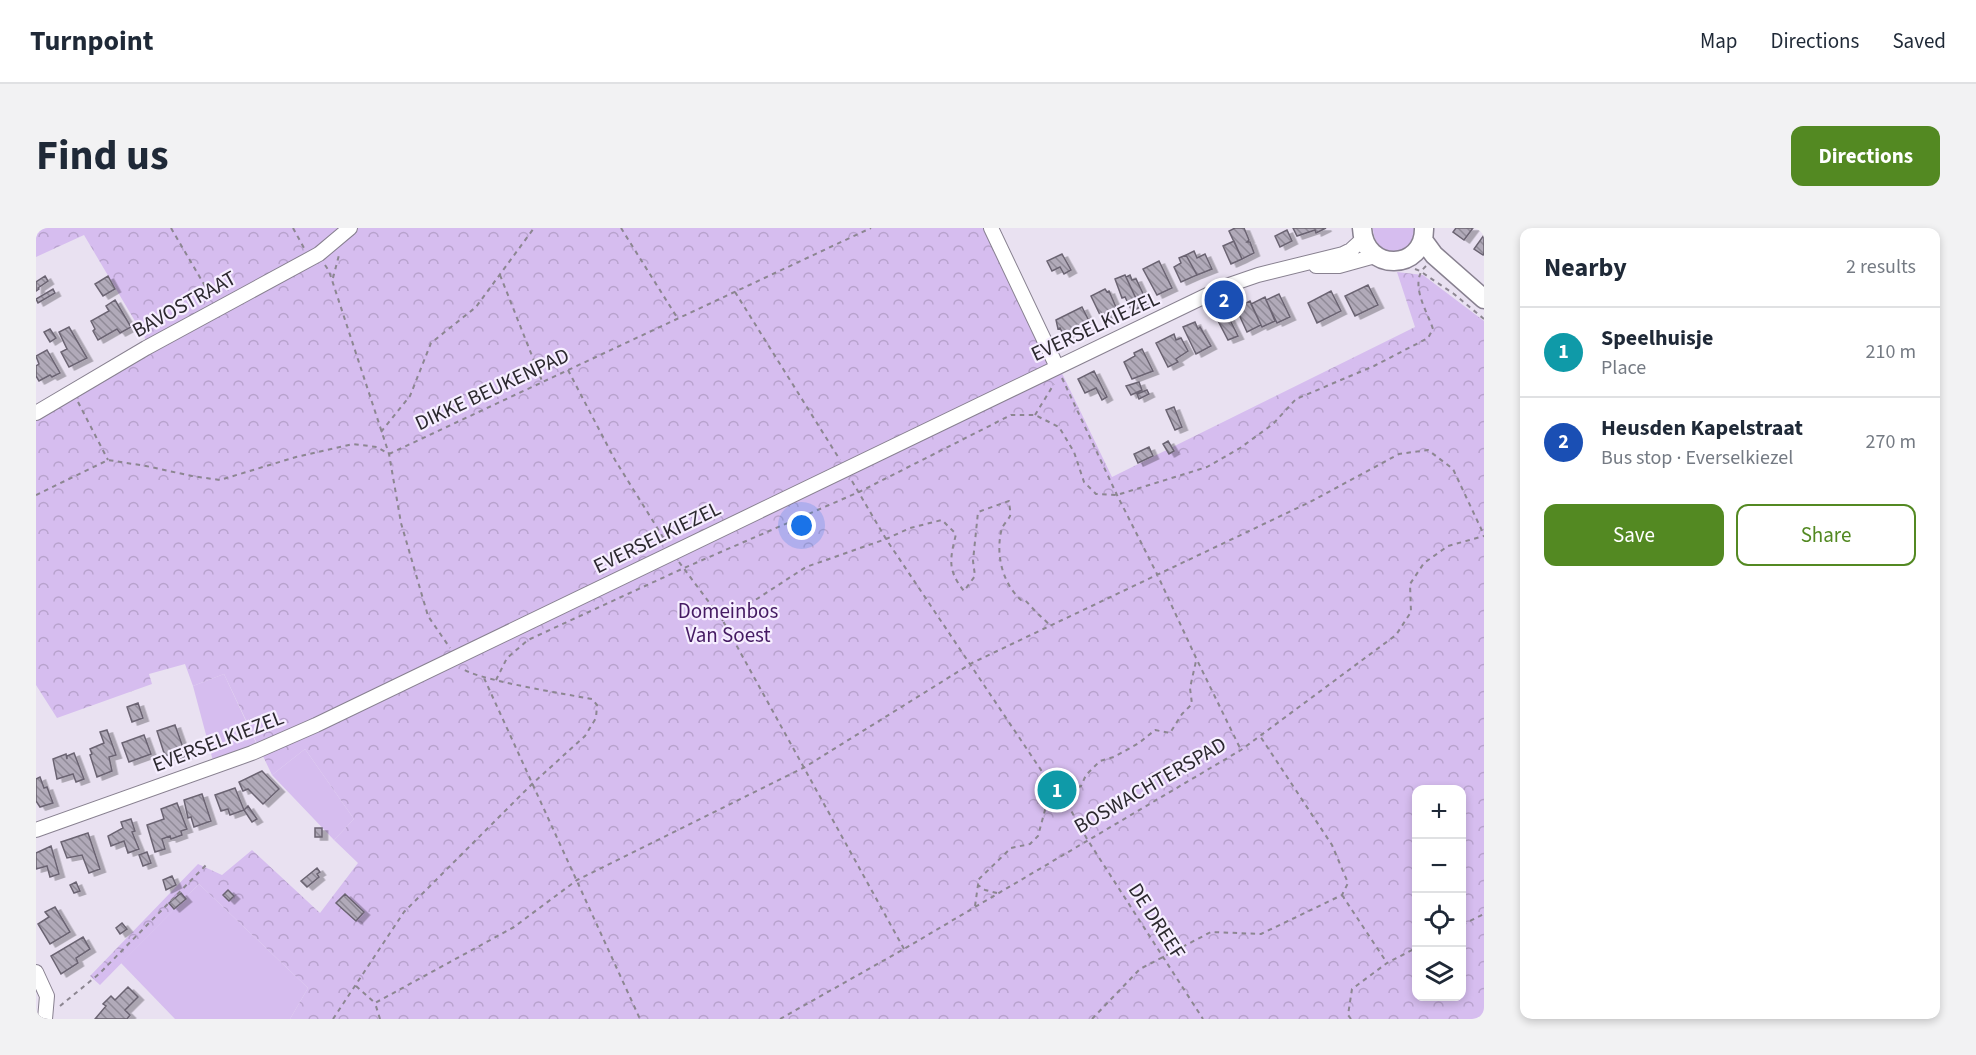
<!DOCTYPE html>
<html lang="en">
<head>
<meta charset="utf-8">
<style>
	body { margin:0; font-family:"Source Sans 3",sans-serif; background:#f2f2f3; color:#1f2937 }
	.controls { position:absolute; right:18px; bottom:18px; display:grid; overflow:hidden; border-radius:12px; box-shadow:0 3px 9px #0003 }
	.controls button { width:54px; height:54px; display:grid; place-items:center; padding:0; border:0; border-bottom:2px solid #e0e1e3; background:#fff; color:#1f2937; font:30px sans-serif }
	.you { position:absolute; left:766px; top:298px; width:21px; height:21px; margin:-15px; border:4px solid #fff; border-radius:50%; background:#1a73e8; box-shadow:0 0 0 9px #1a73e833 }
	.badge { display:grid; place-items:center; width:39px; height:39px; border-radius:50%; background:#538922; color:#fff; font-size:20px; font-weight:700 }
	.pin { position:absolute; translate:-50% -50%; border:3px solid #fff; box-shadow:0 2px 6px #0006 }
	.list { margin:0; padding:0; list-style:none }
	h2 { display:flex; justify-content:space-between; align-items:center; height:78px; margin:0; padding:0 24px; font-size:26px }
	h2 small { font-size:20px; font-weight:400; color:#747a83 }
	.list li { display:grid; grid-template-columns:39px 1fr auto; gap:18px; align-items:center; box-sizing:border-box; height:90px; padding:0 24px; border-top:2px solid #e0e1e3 }
	.list b { display:block; font-size:22px; white-space:nowrap }
	.list p { margin:0; font-size:20px; white-space:nowrap; color:#747a83 }
	.list em { font-size:20px; font-style:normal; color:#747a83 }
	.actions { display:flex; gap:12px; padding:18px 24px }
	.actions a { flex:1; padding:14px 0; border:2px solid #538922; border-radius:12px; text-align:center; font-size:21px; color:#538922 }
	.actions .main { background:#538922; color:#fff }
	.icon { flex:none; width:33px; height:33px; fill:none; stroke:currentColor; stroke-width:2; stroke-linecap:round; stroke-linejoin:round }
	.map { position:relative; flex:none; width:1448px; height:791px; overflow:hidden; border-radius:12px }
	header { display:flex; align-items:center; gap:36px; box-sizing:border-box; height:84px; padding:0 30px; background:#fff; border-bottom:2px solid #e0e1e3 }
	header strong { font-size:28px }
	nav { display:flex; gap:33px; margin-inline-start:auto; font-size:21px }
	.intro { display:flex; align-items:center; justify-content:space-between; box-sizing:border-box; height:144px; padding:0 36px }
	h1 { margin:0; font-size:42px }
	.button { padding:15px 27px; border-radius:12px; background:#538922; color:#fff; font-size:21px; font-weight:700 }
	main { display:flex; gap:36px; padding:0 36px }
	aside { flex:1; background:#fff; border-radius:12px; box-shadow:0 3px 9px #0003 }
	.map>svg:first-child { display:block }
</style>
</head>
<body>
<header>
<strong>Turnpoint</strong>
<nav><a>Map</a><a>Directions</a><a>Saved</a></nav>
</header>
<div class="intro"><h1>Find us</h1><a class="button">Directions</a></div>
<main>
<div class="map">
<svg width="1448" height="791" viewBox="0 0 1448 791">
	<defs>
		<pattern id="forest-crowns" width="20" height="18" patternUnits="userSpaceOnUse" patternTransform="scale(1.5)"><rect width="20" height="18" fill="#d6bdef"/><path d="M2 6a3 3 0 1 1 6 0M12 15a3 3 0 1 1 6 0" fill="none" stroke="#b8a2cd"/></pattern>
		<pattern id="building-back-hatch" width="6" height="6" patternUnits="userSpaceOnUse" patternTransform="scale(1.5)"><rect width="6" height="6" fill="#b1aab9"/><path d="M-1 5l2 2M0 0l6 6M5-1l2 2" fill="none" stroke="#908a97"/></pattern>
		<filter id="shadow"><feDropShadow dx="5.5" dy="3" stdDeviation="0" flood-color="#0004"/></filter>
	</defs>
	<rect width="100%" height="100%" fill="#e9e1f1"/>
	<path fill="#d6bdef" d="M1337,0H1378C1379,31 1338,32 1337,0Z
		M188,446L221,517L177,533L157,458Z
		M269,521L318,591L298,612L236,547Z
		M163,656L272,760L254,791H139L85,735Z"/>
	<path fill="url(#forest-crowns)" fill-rule="evenodd" d="M0,0H956L1076,249L1379,99L1361,44L1387,47L1448,93V791H254L272,760L163,656L64,757L54,748L162,636L186,647L216,622L284,685L322,635L298,612L318,591L269,521L236,547L188,446L157,458L149,436L113,446L116,456L21,490L0,457V192L109,127V110L48,7L0,29ZM1380,562H1426V768H1380Z"/>
	<path fill="url(#building-back-hatch)" stroke="#6b6472" stroke-width="1.5" filter="url(#shadow)" d="M1199,0H1208L1213,12L1211,14H1214L1218,25L1206,31L1193,3Z
		M1257,0H1290L1280,5L1279,2L1261,8Z
		M1420,0H1437L1428,12L1417,4Z
		M1251,2L1256,13L1244,19L1239,8Z
		M1448,7V25L1447,27L1438,21Z
		M1198,13L1206,31L1195,36L1187,18Z
		M1158,23L1161,30L1169,26L1176,41L1161,47L1150,27Z
		M1026,26L1035,42L1028,46L1024,39L1016,43L1011,33Z
		M1150,27L1161,47L1145,54L1138,39L1145,35L1143,30Z
		M1123,33L1136,60L1121,67L1107,41Z
		M1089,47L1104,79L1096,83L1089,69L1086,70L1079,51Z
		M1094,47L1096,52L1100,51L1112,76L1104,79L1090,49Z
		M9,48L12,53L2,60L3,61L0,63V54Z
		M72,48L79,61L67,68L59,56Z
		M1332,57L1342,77L1319,88L1309,68Z
		M17,61L19,65L2,75L0,71Z
		M1069,61L1071,64L1073,63L1082,84L1078,86L1077,83L1073,85L1075,90L1066,91L1055,68Z
		M1295,63L1305,83L1281,95L1272,75Z
		M1243,66L1254,89L1241,95L1230,72Z
		M1229,69L1239,93L1226,99L1215,76Z
		M79,72L95,99L84,105L81,101L62,112L57,103L59,101L55,93L73,83L70,78Z
		M1214,73L1225,97L1211,104L1200,80Z
		M1046,79L1055,97L1047,101L1046,98L1028,108L1024,100L1022,101L1020,92Z
		M1188,80L1202,108L1192,112L1178,85Z
		M1159,94L1162,101L1164,99L1175,118L1160,126L1147,99Z
		M33,99L51,130L33,139L25,124L31,121L23,104Z
		M14,101L20,110L14,114L8,104Z
		M1138,106L1140,112L1145,110L1152,123L1140,131L1142,134L1132,139L1120,115Z
		M1106,121L1117,143L1096,151L1088,134L1099,128L1098,125Z
		M11,122L24,145L16,149L14,147L3,153L0,148V138L3,136L0,128Z
		M1058,143L1071,169L1066,172L1060,160L1049,165L1042,151Z
		M1103,154L1106,162L1095,167L1090,158Z
		M1111,162L1113,166L1103,171L1101,166Z
		M1138,179L1146,199L1139,202L1130,182Z
		M1132,213L1138,223L1133,226L1127,216Z
		M1113,219L1117,228L1102,235L1098,226Z
		M102,475L107,490L96,494L91,479Z
		M139,497L150,528L138,532L136,526L129,528L121,503Z
		M71,502L80,527L73,529L76,543L61,549L54,527L56,526L54,521L68,515L64,504Z
		M108,507L115,526L93,534L86,515Z
		M38,525L48,551L40,554L37,546L21,551L17,531L30,526L31,531V528Z
		M226,543L243,561L227,576L212,561L207,563L203,554Z
		M4,549L8,560L11,559L17,575L4,579L0,573V551Z
		M1026,555L1029,557L1027,564L1020,569L1014,567L1015,560L1020,556Z
		M199,560L208,582L194,587L192,581L185,583L179,567Z
		M166,566L175,593L158,599L155,589L152,590L148,572Z
		M141,575L151,601L145,603L146,607L135,611L134,608L126,611L129,621L119,624L111,597L128,591L125,581Z
		M212,578L221,591L216,594L208,582Z
		M95,591L99,603L96,604L103,621L92,625L88,613L75,618L72,608L87,600L85,594Z
		M279,600H286V609H279Z
		M52,605L64,641L53,645L46,627L31,630L25,614Z
		M15,618L23,646L14,649L11,638L0,641V625Z
		M111,624L115,635L107,638L103,627Z
		M281,640L284,644L281,646L283,649L271,659L265,653Z
		M136,648L140,657L130,662L127,652Z
		M40,654L44,663L38,665L34,657Z
		M192,662L198,668L193,673L187,667Z
		M145,665L150,671L138,681L133,675Z
		M309,666L328,684L320,693L300,675Z
		M19,679L34,704L14,716L2,696L13,689L9,684Z
		M86,695L91,701L84,706L80,700Z
		M47,709L54,721L40,730L42,735L25,746L15,728Z
		M92,759L102,769L89,782L94,787L91,791H59L70,778L67,776L75,768L79,772Z"/>
	<g fill="none" stroke-linecap="round" stroke-linejoin="round">
		<defs>
			<path id="minor" d="M955,0L1021,139
				M1280,38H1303L1339,28
				M0,185L110,120L283,26L314,0
				M0,602L216,525L280,497L1190,58L1222,47L1307,26L1315,22L1327,11
				M0,744L11,768L9,791"/>
			<path id="major" d="M1326,0C1328,45 1389,43 1388,0
				M1387,12L1398,27L1448,71"/>
		</defs>
		<use href="#minor" stroke="#888190" stroke-width="16"/>
		<use href="#major" stroke="#888190" stroke-width="21"/>
		<path stroke="#8c8691" stroke-width="2" stroke-dasharray="4.5 4.5" stroke-linecap="butt" d="M135,0L176,70
			M257,0L268,20
			M585,0L642,91
			M289,37L293,43L353,226L365,295L392,388L414,420
			M1379,41L1384,43L1418,66L1448,91
			M464,47L506,153
			M297,50L303,27
			M699,64L804,232
			M532,142L579,232L630,314
			M1026,150L1081,267L1121,346L1161,432L1204,520
			M42,174L72,232
			M999,187L1018,156
			M345,204L374,168L395,115L440,79L498,0
			M353,226L835,0
			M816,253L850,311L1009,548L1030,555L1035,572L1033,579L1051,611L1167,791
			M0,267L72,232L110,238L156,248L184,252L260,229L317,216L341,219L353,226
			M643,334L687,393
			M448,450L604,791
			M460,452L471,430L492,412L648,340L823,264L975,187H999L1023,199L1038,224L1048,254L1060,266L1081,267L1171,239L1204,220L1237,196L1260,171L1338,138L1392,110L1397,101C1391,83 1372,54 1390,38
			M961,665L949,662L942,657V652L975,620L994,616L1002,608L1009,582L1014,573L1045,558L1050,547L1064,533L1078,529L1103,515L1119,502L1134,505L1146,486L1156,476L1154,460L1160,433
			M1306,667L1351,735
			M939,678L942,657
			M1426,697L1448,686
			M868,721L687,393L770,339L850,311L874,300L906,292L920,306C914,331 911,342 928,363L939,348L937,333L942,284L973,273C973,277 975,284 974,288C972,292 968,296 966,300C959,325 966,355 985,372H989L1001,385L1014,397
			M320,758L338,774
			M24,778L63,746L172,635
			M297,791L368,684L496,556L549,508L560,490L561,477L556,471C534,467 436,451 426,440
			M344,791L339,775L478,699L541,652L769,539L936,435L1274,274L1363,226L1392,222L1417,241L1448,307
			M744,791L868,721L1205,522L1360,407L1375,384L1374,356L1388,335L1412,318L1448,308
			M1056,791L1104,741L1175,704L1225,706L1306,667L1312,655L1296,617L1224,508
			M1315,791L1312,787L1316,761L1351,735L1380,720"/>
		<use href="#minor" stroke="#fff" stroke-width="14"/>
		<use href="#major" stroke="#fff" stroke-width="18"/>
	</g>
	<g text-anchor="middle" dominant-baseline="central" stroke-width="4.5" stroke-linejoin="round" paint-order="stroke">
		<g font-size="21" fill="#2c292f" stroke="#f6eeff">
			<text transform="translate(148 76) rotate(-29)">BAVOSTRAAT</text>
			<text transform="translate(1059 98) rotate(-25)">EVERSELKIEZEL</text>
			<text transform="translate(456 161) rotate(-25)">DIKKE BEUKENPAD</text>
			<text transform="translate(621 309) rotate(-26)">EVERSELKIEZEL</text>
			<text transform="translate(182 513) rotate(-21)">EVERSELKIEZEL</text>
			<text transform="translate(1114 557) rotate(-30)">BOSWACHTERSPAD</text>
			<text transform="translate(1121 693) rotate(57)">DE DREEF</text>
		</g>
		<g font-size="21" fill="#451b63" stroke="#f6eeff">
			<text x="692" y="383">Domeinbos<tspan x="692" dy="24">Van Soest</tspan></text>
		</g>
	</g>
</svg>
<div class="controls">
<button>+</button>
<button>−</button>
<button><svg class="icon" aria-label="locate" viewBox="0 0 24 24"><circle cx="12" cy="12" r="6"/><path d="M12 2v4M12 18v4M2 12h4M18 12h4"/></svg></button>
<button><svg class="icon" aria-label="layers" viewBox="0 0 24 24"><path d="M12 4l9 5-9 5-9-5zM3 14l9 5 9-5"/></svg></button>
</div>
<div class="you"></div>
<div class="pin badge" style="left:1021px;top:562px;background:#0f9aa8">1</div>
<div class="pin badge" style="left:1188px;top:72px;background:#1a4fb4">2</div>
</div>
<aside>
<h2>Nearby<small>2 results</small></h2>
<ul class="list">
<li><span class="badge" style="background:#0f9aa8">1</span><div><b>Speelhuisje</b><p>Place</p></div><em>210 m</em></li>
<li><span class="badge" style="background:#1a4fb4">2</span><div><b>Heusden Kapelstraat</b><p>Bus stop · Everselkiezel</p></div><em>270 m</em></li>
</ul>
<div class="actions"><a class="main">Save</a><a>Share</a></div>
</aside>
</main>
</body>
</html>
